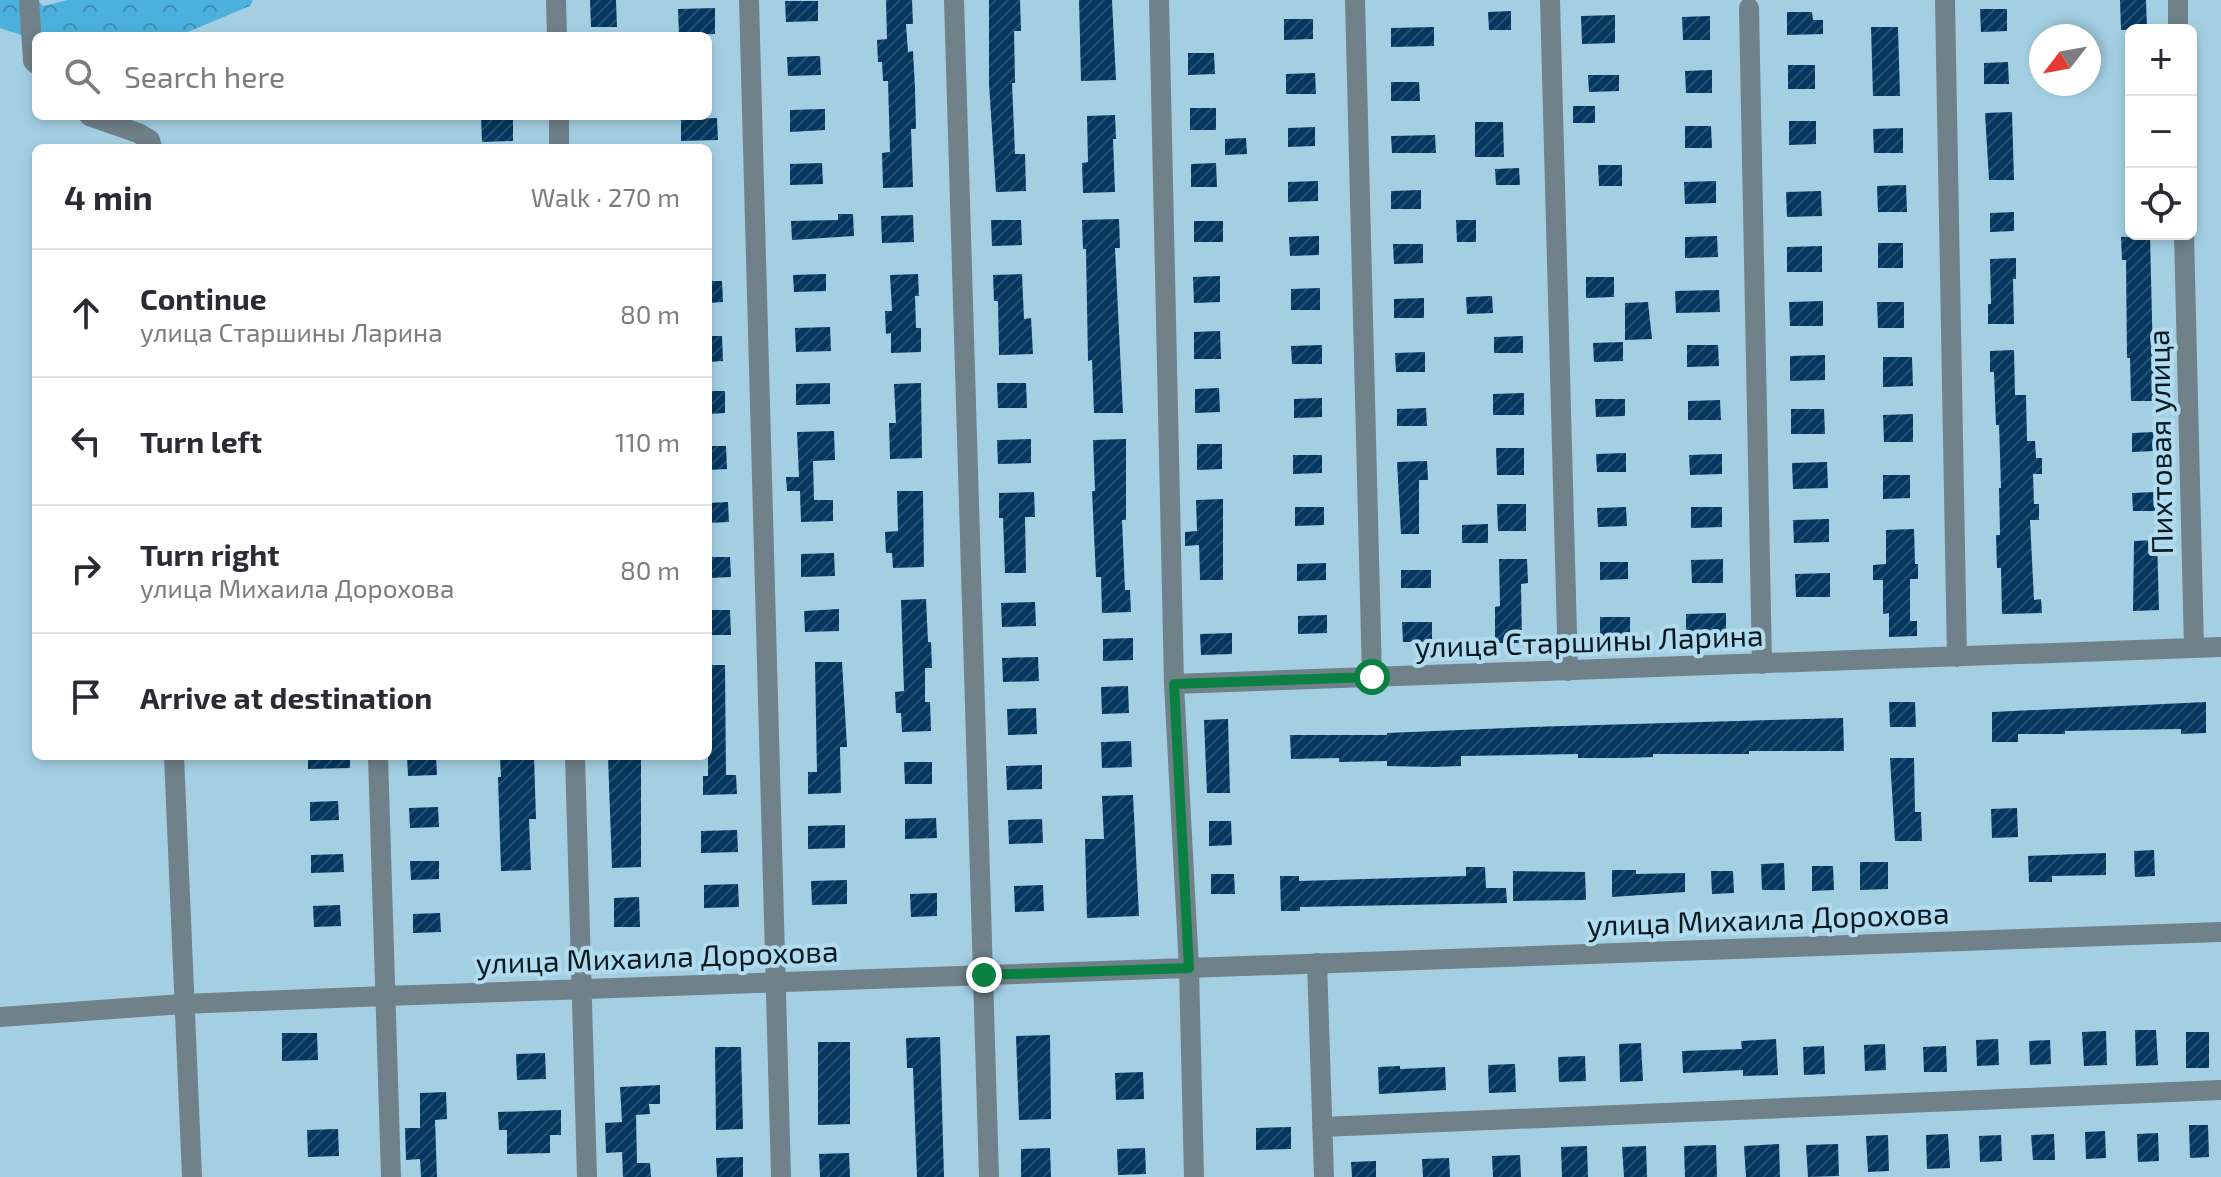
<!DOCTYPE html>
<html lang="en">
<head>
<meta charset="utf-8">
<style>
	body { margin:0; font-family:"Exo 2",sans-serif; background:#f7f7f7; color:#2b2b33 }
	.controls { position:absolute; right:24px; top:24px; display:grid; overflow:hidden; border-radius:12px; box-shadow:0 4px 12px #0003 }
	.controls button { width:72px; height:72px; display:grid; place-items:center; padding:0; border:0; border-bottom:2px solid #e1e1e2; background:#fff; color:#2b2b33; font:40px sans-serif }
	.compass { position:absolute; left:2029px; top:24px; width:72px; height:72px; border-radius:50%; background:#fff; box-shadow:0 4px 12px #0003; rotate:239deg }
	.stop { position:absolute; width:24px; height:24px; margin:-18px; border:6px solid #0b8043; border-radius:50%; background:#fff }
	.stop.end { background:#0b8043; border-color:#fff; box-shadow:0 2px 8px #0008 }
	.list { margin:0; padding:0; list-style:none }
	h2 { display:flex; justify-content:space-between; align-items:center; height:104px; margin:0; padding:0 32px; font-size:34px }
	h2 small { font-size:26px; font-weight:400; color:#7c7c81 }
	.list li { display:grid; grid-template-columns:52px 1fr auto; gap:24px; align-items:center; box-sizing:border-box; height:128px; padding:0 32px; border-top:2px solid #e1e1e2 }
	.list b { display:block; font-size:30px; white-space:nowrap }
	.list p { margin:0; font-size:26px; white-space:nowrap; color:#7c7c81 }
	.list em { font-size:26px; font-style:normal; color:#7c7c81 }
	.icon { flex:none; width:44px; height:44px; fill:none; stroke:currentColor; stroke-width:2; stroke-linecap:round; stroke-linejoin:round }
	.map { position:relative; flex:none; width:2221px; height:1177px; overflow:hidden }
	.search { position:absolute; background:#fff; box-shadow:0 4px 12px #0003; left:32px; top:32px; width:680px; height:88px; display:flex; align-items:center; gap:20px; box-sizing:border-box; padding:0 28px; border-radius:12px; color:#7c7c81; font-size:30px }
	.panel { position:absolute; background:#fff; box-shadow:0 4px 12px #0003; left:32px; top:144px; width:680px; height:616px; border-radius:12px }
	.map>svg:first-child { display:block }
</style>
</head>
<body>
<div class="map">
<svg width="2221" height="1177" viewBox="0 0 2221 1177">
	<defs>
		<pattern id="forest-crowns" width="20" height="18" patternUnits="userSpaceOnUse" patternTransform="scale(2)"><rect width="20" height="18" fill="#4bb1dc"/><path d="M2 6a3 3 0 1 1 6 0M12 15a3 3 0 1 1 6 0" fill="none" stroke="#3d8fb2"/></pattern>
		<pattern id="building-hatch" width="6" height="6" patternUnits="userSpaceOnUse" patternTransform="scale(2)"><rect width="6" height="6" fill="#04375f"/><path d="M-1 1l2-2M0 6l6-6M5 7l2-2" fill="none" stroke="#275172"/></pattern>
	</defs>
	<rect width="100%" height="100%" fill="#a4cfe3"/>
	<path fill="url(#forest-crowns)" d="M0,0H37L43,6L68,0H253L250,6L178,36H36L30,38L0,28Z"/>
	<path fill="url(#building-hatch)" d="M590,0H616L617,27H591Z
		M886,0H912L913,24H906L908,52L913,51L915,89L916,129H911L913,187L883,188L882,153L890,152L888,81H883L882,62H878L877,40L887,39Z
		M989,0H1020L1021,31H1014L1015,83H1012L1015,154H1025L1026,191L996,192L989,84Z
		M1079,0H1112L1116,80L1081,81Z
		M2120,0H2146L2147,29L2121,30Z
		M785,1H818V21L786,22Z
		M715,8V34L679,35L678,9Z
		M1980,9H2007V31L1981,32Z
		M1511,11V30H1489L1488,12Z
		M1787,12H1812L1813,20H1823V34L1787,35Z
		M1615,15V43L1582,44L1581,16Z
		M1710,16V40H1683L1682,17Z
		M1284,19H1313V39L1284,40Z
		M1434,27V46L1391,47V28Z
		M1871,27H1898L1900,96H1873Z
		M1188,53H1214L1215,74L1188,75Z
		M820,56L821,75L788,76L787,57Z
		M2008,62L2009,84H1984V63Z
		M1788,65H1815V89H1788Z
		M1712,70V93H1686L1685,71Z
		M1315,73L1316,94H1286V74Z
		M1588,75H1619V91L1589,92Z
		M1391,82H1419L1420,101H1391Z
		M1573,106H1595V123H1573Z
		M1190,108H1216V130H1190Z
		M825,109V130L790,132V110Z
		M2012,112L2014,180H1989L1985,113Z
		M1115,115L1116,139H1113L1115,192L1083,193L1082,163L1088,162L1087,116Z
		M481,116H513V141L482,142Z
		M717,118L718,140L681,141V119Z
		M1789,121H1816V144L1789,145Z
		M1475,122H1503L1504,157H1475Z
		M1685,126H1711L1712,148H1685Z
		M1315,127V146L1288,147V128Z
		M1903,128V153H1874L1873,129Z
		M1435,135L1436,153H1392L1391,136Z
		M1246,138L1247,154L1225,155V139Z
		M822,163L823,184L790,185V164Z
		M1216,163L1217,187H1191V164Z
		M1598,165H1622V186H1599Z
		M1519,168L1520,185H1496L1495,169Z
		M1318,181V201L1288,202V182Z
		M1716,181V203L1685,204L1684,182Z
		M1906,185L1907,212H1878L1877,186Z
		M1421,190V209H1391V191Z
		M1821,191L1822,216L1787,217L1786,192Z
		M2014,212V231L1990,232V213Z
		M838,214H853L854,236L792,240L791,221L838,220Z
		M913,215L914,242L882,243L881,216Z
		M1119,219L1120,248H1115L1123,413H1094L1092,360L1088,361L1086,249H1083L1082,220Z
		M991,220H1021L1022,245L992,246Z
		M1456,220H1476V242H1457Z
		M1194,221H1223V242H1194Z
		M1319,236V255L1290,256L1289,237Z
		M1717,236L1718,257L1685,258V237Z
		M2150,236L2154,401H2131L2130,358H2127L2126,260H2122L2121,237Z
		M1878,243H1903V268H1878Z
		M1393,244H1423V263L1394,264Z
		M1822,246V272H1787V247Z
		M2016,258V279H2013L2014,324H1988V304H1991L1990,259Z
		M826,274V291L794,292L793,275Z
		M918,274L919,296H915L916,328H921V352L891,353V333L886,334L885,311H892L890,275Z
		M1022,274L1024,319L1031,318L1033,354L999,355L998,301H994L993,275Z
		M1220,276V302L1194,303L1193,277Z
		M1586,277H1614V297L1586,298Z
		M708,281H722L723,302L708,303Z
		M1320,288V310H1291V289Z
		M1719,290L1720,312L1676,313L1675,291Z
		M1492,296L1493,313L1467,314L1466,297Z
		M1424,298V318H1394V299Z
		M1823,301V326H1790L1789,302Z
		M1648,302L1652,339L1625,340V303Z
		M1877,302H1904V328H1878Z
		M830,327L831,351L796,352L795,328Z
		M1220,331L1221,359H1194V332Z
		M708,336H722L723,361L708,362Z
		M1523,336V353H1494V337Z
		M1623,342V361L1594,362L1593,343Z
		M1322,345V364H1292L1291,346Z
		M1687,345H1718L1719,366L1687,367Z
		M2014,350L2015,395H2026L2027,441H2035L2036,458H2042V474H2033L2034,504H2039V520H2030L2034,600L2041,599L2042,613L2002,614L2001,568H1997L1996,535H2000L1999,488H2001L1999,425H1996L1994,372H1990V351Z
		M1425,352V372H1396L1395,353Z
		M1825,355V380L1790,381V356Z
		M1883,357H1912L1913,386L1883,387Z
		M830,383V404L796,405V384Z
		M921,383L922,458L890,459L889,423H896L894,384Z
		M997,383H1026L1027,408H998Z
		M1219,388L1220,412L1195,413V389Z
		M708,391H725V413L708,414Z
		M1524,393V415H1493V394Z
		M1322,398V417L1294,418V399Z
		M1595,399H1625V416L1596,417Z
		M1720,400L1721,420H1688V401Z
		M1426,408L1427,426H1397V409Z
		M1791,409H1824L1825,434H1791Z
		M1913,414V442H1884L1883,415Z
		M834,431L835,460L813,461L814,500H833V521L801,522L800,491H787L786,477H799L797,432Z
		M2153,432L2154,451L2132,452V433Z
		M1031,439V463L998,464L997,440Z
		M1126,439V520H1122L1125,590H1130L1131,612L1102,613L1101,577H1096L1092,491H1095L1093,440Z
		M1197,444H1222V469L1197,470Z
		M708,446H726L727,469L708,470Z
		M1496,448H1524V475H1497Z
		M1626,453V472H1597L1596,454Z
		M1722,454V474L1690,475L1689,455Z
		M1293,455H1322V473L1293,474Z
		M1427,461L1428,480H1419V534H1401L1397,462Z
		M1827,462L1828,488L1793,489L1792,463Z
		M1883,475H1910V498L1883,499Z
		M897,491H923L924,567L893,568L892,553H886L885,532L898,531Z
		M1034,492L1035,517H1025L1026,573H1005L1003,518H999V493Z
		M2155,492V511H2133L2132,493Z
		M1223,499V580H1200L1199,545L1185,546V532L1197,531L1196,500Z
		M728,502L729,522L708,523V503Z
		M1497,504H1526V531H1498Z
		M1295,507H1324V525L1295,526Z
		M1626,507L1627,526L1598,527L1597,508Z
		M1691,507H1722V527L1691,528Z
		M1829,519V542L1794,543L1793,520Z
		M1488,524V543H1462V525Z
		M1914,529L1915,564H1918V579H1910V621H1917V636L1889,637V613L1883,614V580H1873V565L1886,564V530Z
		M2157,540L2159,610L2133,611L2134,541Z
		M834,553L835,576L801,577V554Z
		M708,557H730L731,577L708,578Z
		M1499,559H1527L1528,583L1521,584L1522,643H1495V607L1500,606Z
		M1723,559V583H1692L1691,560Z
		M1600,562H1628V579L1600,580Z
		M1326,563V580L1297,581V564Z
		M1401,570H1431V588H1401Z
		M1830,573V597H1796L1795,574Z
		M926,599L928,642H931L932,668H925V702H930L931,731L902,732L901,713H896L895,692L904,691L901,600Z
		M1035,602L1036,626L1002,627L1001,603Z
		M839,609V631L805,632L804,611Z
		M708,610H730L731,635H708Z
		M1726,613V634L1686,635V614Z
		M1327,615V633L1298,634V616Z
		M1600,617H1630V636L1600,637Z
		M1402,622H1432V642H1403Z
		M1232,633V654L1201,655L1200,634Z
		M1133,638V660L1103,661V639Z
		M1038,657L1039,681L1003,682L1002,658Z
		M815,662H842L847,747H840L841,793L808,794V772H817Z
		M708,665H725L726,775H736L737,794L703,795V776H708Z
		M1128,686L1129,713L1102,714L1101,687Z
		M1889,702H1915L1916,727H1890Z
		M2206,702V733L2181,734V729L2065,731V734H2018V742H1992V712Z
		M1036,708L1037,734L1008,735L1007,709Z
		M1843,718L1844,751H1749V754H1653V757L1626,758H1578V754L1461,756V766L1434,767L1387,766V761L1339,762V758L1291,759L1290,735H1387V733L1530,727Z
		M1228,719L1230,793H1207L1204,720Z
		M1131,741L1132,767L1102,768L1101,742Z
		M308,756H350V768L308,769Z
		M407,756H436L437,775L408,776Z
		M500,756H534L536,819H529L531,870L501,871L498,777H501Z
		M608,756H641V867L612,868Z
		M1890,758H1914L1915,812H1921L1922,841H1895Z
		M904,762H932V784H905Z
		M1042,765V789L1007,790L1006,766Z
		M1133,795L1139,916L1087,918L1085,839H1104L1102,796Z
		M338,801L339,820L310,821V802Z
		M438,807L439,827L410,828L409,808Z
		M2017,808L2018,837L1992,838L1991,809Z
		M936,818L937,838L905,839V819Z
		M1042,819L1043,843L1009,844L1008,820Z
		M1209,821H1231L1232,845L1209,846Z
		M845,825V848L808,849V826Z
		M737,830L738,852L701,853V831Z
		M2154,850L2155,876L2135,877L2134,851Z
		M2106,853V875L2052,876V882H2029L2028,856Z
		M343,854L344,872L311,873V855Z
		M410,861H439V879L411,880Z
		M1860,862H1888V889L1860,890Z
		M1784,863L1785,890H1762L1761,864Z
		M1812,866H1833L1834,890L1812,891Z
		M1466,867H1485L1486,888H1506L1507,903L1300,907V911H1281L1280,876H1299V881L1466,876Z
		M1612,870H1636V874L1685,873V892L1612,897Z
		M1513,871L1585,872L1586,900L1513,901Z
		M1711,871H1733L1734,893L1712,894Z
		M1211,874H1234L1235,894H1211Z
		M847,880V904L812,905L811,881Z
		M738,884L739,907L704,908V885Z
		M1043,885L1044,911L1015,912L1014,886Z
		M937,893V916L911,917L910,894Z
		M639,897L640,927H614V898Z
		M340,905L341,926L314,927L313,906Z
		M440,913L441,932L413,933V914Z
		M2135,1030H2156L2158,1065L2136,1066Z
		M2106,1031L2107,1065L2084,1066L2082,1032Z
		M2186,1032H2209V1068H2186Z
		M282,1033H317L318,1060L282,1061Z
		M1050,1035L1051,1119L1019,1120L1016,1036Z
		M940,1037L944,1177H917L913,1068H907L906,1038Z
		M1776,1039L1778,1075L1743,1076V1070L1683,1073L1682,1051L1742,1049L1741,1041Z
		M1998,1039L1999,1065L1977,1066L1976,1040Z
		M2050,1040L2051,1064L2030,1065L2029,1041Z
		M818,1042H850V1124L818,1125Z
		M1641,1043L1643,1081L1620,1082L1619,1044Z
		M1885,1044L1886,1070L1865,1071L1864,1045Z
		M1824,1046L1825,1074L1804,1075L1803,1047Z
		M1946,1046L1947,1072H1924L1923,1047Z
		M715,1047H741L743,1129L716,1130Z
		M545,1053L546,1079L517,1080L516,1054Z
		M1585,1056L1586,1081L1559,1082L1558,1057Z
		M1515,1064L1516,1092L1489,1093L1488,1065Z
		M1400,1066V1069L1445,1067L1446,1090L1379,1094L1378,1067Z
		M1143,1072L1144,1099L1116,1100L1115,1073Z
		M660,1085V1104H649L650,1114L636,1115L637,1163H650L651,1177H623L622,1152L606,1153L605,1123L622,1122L620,1087Z
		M446,1092L447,1119L435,1120L437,1177H421L420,1159L406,1160L405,1128H420V1093Z
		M561,1110V1135H550V1153L507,1154V1130H499L498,1112Z
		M2189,1125H2208L2209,1157L2190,1158Z
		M1291,1127V1149L1256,1150V1128Z
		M338,1129L339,1156L308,1157L307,1130Z
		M2105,1131L2106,1158L2086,1159L2085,1132Z
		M2158,1133L2159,1161L2138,1162L2137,1134Z
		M1948,1134L1950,1168L1927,1169L1926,1135Z
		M2054,1134L2055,1160H2033L2031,1135Z
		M1888,1135L1889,1171L1868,1172L1866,1136Z
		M2001,1135L2002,1161L1980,1162L1979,1136Z
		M1779,1144L1780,1177H1746L1744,1146Z
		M1838,1144L1839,1176L1808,1177L1806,1145Z
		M1716,1145L1717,1177H1685L1684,1146Z
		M1587,1146L1588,1177H1562L1561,1147Z
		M1646,1146L1647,1177H1624L1622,1147Z
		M1050,1148L1051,1177H1021V1149Z
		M1145,1148L1146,1174L1118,1175L1117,1149Z
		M849,1153L850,1177H820L819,1154Z
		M1520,1155L1521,1177H1493L1492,1156Z
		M743,1157V1177H717L716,1158Z
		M1449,1158L1450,1177H1423L1422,1159Z
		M1376,1161V1177H1352L1351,1162Z"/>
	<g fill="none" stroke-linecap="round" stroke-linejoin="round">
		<path stroke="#708189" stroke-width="20" d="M29,0L33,61L36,64
			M556,0L557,36
			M749,0L781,1177
			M954,0L989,1177
			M1159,0L1174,684L1189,968L1194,1177
			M1355,0L1372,677
			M1550,0L1568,671
			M2178,0V30
			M1945,1L1957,657
			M1749,8L1762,664
			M89,116L138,133L150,140L152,148
			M559,116V148
			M2184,234L2194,648
			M1174,684L2221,647
			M174,756L192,1177
			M378,756L391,1177
			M575,756L587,1177
			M1317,963L1324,1177
			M0,1017L183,1004L385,996L2221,932
			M1322,1127L2221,1090"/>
	</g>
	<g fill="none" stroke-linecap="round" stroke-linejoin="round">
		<path stroke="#0b8043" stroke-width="10" d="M984,975L1189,968L1174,684L1372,677"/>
	</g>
	<g text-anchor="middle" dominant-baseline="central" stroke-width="8" stroke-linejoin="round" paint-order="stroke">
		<g font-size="30" fill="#091920" stroke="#b1dcf0">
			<text transform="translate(2159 442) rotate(-91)">Пихтовая улица</text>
			<text transform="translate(1589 640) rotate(-2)">улица Старшины Ларина</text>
			<text transform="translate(1768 918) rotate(-2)">улица Михаила Дорохова</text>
			<text transform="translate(657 956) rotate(-2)">улица Михаила Дорохова</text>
		</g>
	</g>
</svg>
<div class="controls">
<button>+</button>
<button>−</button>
<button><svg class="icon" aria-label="locate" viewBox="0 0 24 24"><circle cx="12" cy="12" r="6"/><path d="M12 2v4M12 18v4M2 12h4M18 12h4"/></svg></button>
</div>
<svg class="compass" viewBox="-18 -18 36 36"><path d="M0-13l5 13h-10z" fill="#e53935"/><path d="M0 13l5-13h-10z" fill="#7c7c81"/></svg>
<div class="stop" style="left:1372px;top:677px"></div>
<div class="stop end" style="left:984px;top:975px"></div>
<div class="search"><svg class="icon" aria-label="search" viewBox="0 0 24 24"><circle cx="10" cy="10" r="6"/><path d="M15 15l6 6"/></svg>Search here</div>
<section class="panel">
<h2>4 min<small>Walk · 270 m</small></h2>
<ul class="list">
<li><svg class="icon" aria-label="ahead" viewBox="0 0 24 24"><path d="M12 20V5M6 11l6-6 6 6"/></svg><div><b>Continue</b><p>улица Старшины Ларина</p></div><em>80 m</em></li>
<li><svg class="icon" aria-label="left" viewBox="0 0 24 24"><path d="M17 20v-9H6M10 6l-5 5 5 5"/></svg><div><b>Turn left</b></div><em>110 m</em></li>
<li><svg class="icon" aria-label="right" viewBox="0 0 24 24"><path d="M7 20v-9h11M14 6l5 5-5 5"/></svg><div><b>Turn right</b><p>улица Михаила Дорохова</p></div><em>80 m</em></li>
<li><svg class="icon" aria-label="arrive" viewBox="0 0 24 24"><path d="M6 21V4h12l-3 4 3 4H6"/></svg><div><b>Arrive at destination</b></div></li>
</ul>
</section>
</div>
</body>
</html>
